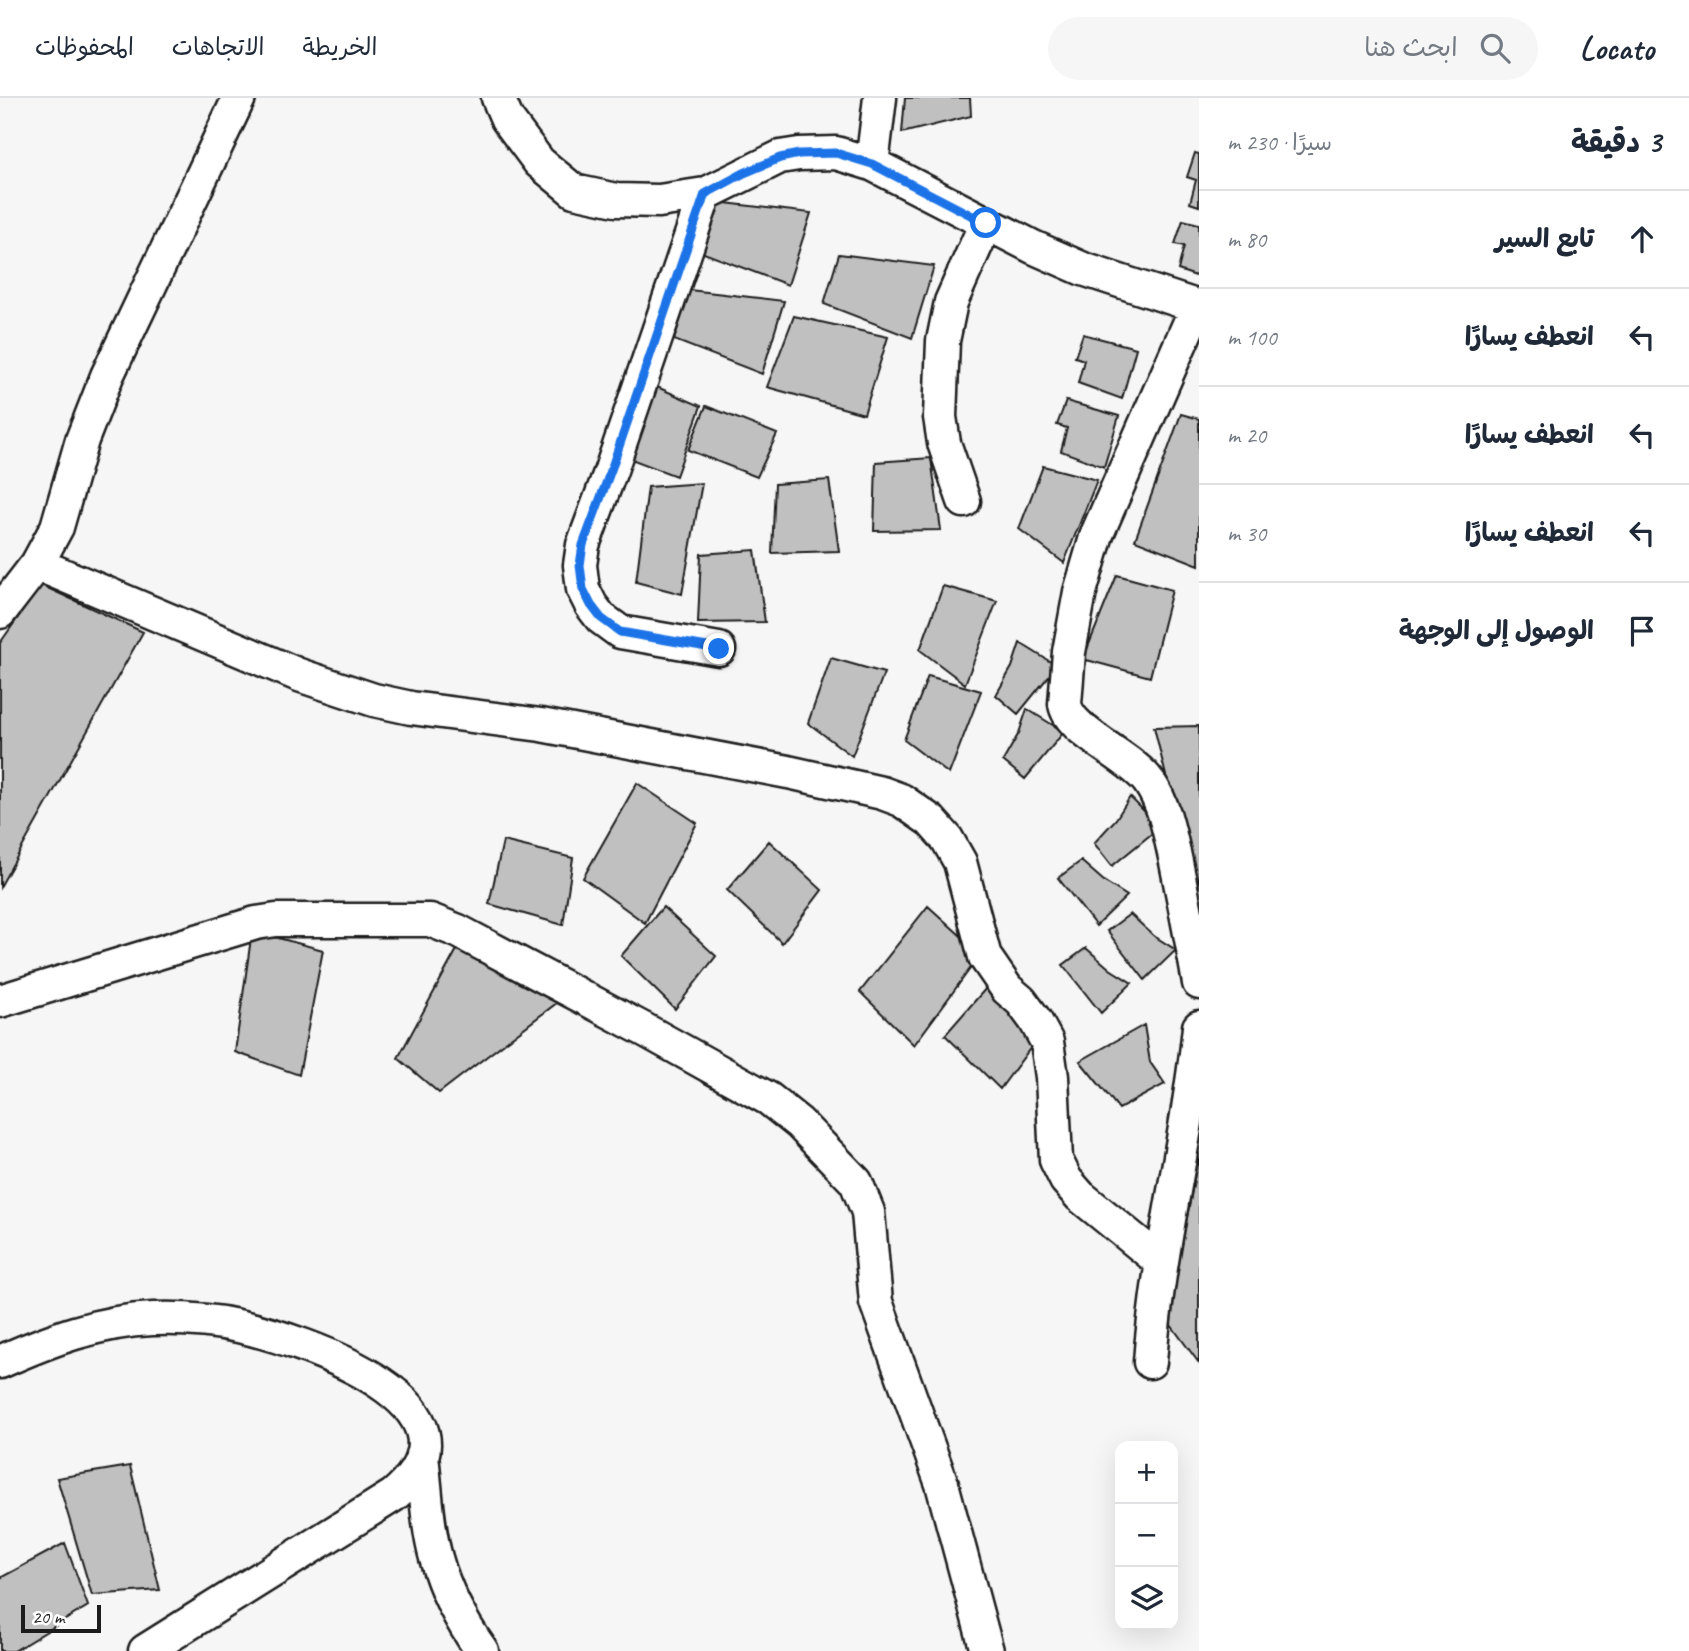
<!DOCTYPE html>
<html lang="ar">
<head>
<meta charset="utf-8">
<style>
	body { margin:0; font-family:Caveat,"Playpen Sans Arabic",sans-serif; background:#f6f6f7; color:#1f2937; direction:rtl }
	.controls { position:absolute; right:21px; bottom:21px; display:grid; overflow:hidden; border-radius:14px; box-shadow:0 7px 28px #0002 }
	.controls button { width:63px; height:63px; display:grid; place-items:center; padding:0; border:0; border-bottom:2px solid #e0e1e3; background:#fff; color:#1f2937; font:35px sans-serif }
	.scale { position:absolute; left:21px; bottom:18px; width:80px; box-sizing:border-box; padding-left:7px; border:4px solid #1c1c1c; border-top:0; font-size:19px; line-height:24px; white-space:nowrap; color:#1c1c1c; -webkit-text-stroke:5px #fff; paint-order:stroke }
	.stop { position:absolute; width:21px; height:21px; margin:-16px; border:5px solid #1a73e8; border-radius:50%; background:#fff }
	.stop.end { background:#1a73e8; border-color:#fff; box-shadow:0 2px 7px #0008 }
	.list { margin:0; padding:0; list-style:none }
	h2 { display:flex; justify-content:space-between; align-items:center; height:91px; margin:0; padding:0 28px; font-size:30px }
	h2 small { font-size:23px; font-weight:400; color:#747a83 }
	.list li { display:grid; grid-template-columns:46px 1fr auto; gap:21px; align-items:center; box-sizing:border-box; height:98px; padding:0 28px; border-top:2px solid #e0e1e3 }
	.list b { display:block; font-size:26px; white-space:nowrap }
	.list em { font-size:23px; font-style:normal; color:#747a83 }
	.icon { flex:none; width:38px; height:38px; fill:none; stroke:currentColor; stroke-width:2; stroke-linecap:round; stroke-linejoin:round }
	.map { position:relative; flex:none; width:1199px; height:1553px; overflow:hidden; direction:ltr }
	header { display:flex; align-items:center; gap:42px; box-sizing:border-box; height:98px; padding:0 35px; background:#fff; border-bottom:2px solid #e0e1e3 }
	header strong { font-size:33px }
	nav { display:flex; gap:38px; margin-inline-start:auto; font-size:24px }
	.search { width:490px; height:63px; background:#f6f6f7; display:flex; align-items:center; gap:18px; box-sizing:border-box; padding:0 24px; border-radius:38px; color:#747a83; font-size:26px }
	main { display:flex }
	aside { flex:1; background:#fff }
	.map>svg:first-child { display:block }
</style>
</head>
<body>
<header>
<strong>Locato</strong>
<div class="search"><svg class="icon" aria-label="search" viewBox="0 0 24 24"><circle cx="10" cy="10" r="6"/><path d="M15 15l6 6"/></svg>ابحث هنا</div>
<nav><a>الخريطة</a><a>الاتجاهات</a><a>المحفوظات</a></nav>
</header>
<main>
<aside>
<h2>3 دقيقة<small>سيرًا · 230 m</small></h2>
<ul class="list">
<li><svg class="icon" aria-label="ahead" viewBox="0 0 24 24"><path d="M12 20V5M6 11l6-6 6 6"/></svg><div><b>تابع السير</b></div><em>80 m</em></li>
<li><svg class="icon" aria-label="left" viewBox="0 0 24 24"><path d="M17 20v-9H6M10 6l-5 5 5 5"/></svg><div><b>انعطف يسارًا</b></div><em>100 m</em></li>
<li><svg class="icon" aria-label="left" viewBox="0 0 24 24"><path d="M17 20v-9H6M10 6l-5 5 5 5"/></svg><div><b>انعطف يسارًا</b></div><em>20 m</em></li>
<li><svg class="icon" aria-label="left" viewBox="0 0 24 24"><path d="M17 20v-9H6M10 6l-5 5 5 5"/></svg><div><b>انعطف يسارًا</b></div><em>30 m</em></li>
<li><svg class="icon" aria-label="arrive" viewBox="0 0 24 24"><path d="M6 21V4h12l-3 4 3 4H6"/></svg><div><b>الوصول إلى الوجهة</b></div></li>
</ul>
</aside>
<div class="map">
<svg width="1199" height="1553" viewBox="0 0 1199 1553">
	<rect width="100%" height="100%" fill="#f6f6f6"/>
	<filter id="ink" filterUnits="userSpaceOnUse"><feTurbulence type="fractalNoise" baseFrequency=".0143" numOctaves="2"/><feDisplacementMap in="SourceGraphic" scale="14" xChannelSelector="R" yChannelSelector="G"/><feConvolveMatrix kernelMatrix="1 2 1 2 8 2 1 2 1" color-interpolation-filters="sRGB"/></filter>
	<g filter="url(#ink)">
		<path fill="#c0c0c0" stroke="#1c1c1c" stroke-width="2" d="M905,0H970L971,18L902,35Z
			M1195,55L1199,56V108L1190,105L1196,82L1187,79Z
			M716,104L811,115L788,187L701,154Z
			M1183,122L1199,126V179L1178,172L1184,148L1175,146Z
			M839,156L934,168L912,240L824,206Z
			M689,192L784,203L762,276L674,242Z
			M794,218L888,239L864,316L767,289Z
			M1083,236L1136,250L1122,301L1078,285L1084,262L1075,259Z
			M657,289L701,308L676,378L631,361Z
			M1066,303L1119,318L1104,369L1061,353L1067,330L1057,327Z
			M706,308L777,336L757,379L688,352Z
			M1181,316L1199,321V467L1135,442Z
			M931,360L941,432L874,433L876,364Z
			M1043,368L1097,382L1064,465L1019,431Z
			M829,382L839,453L772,455L775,386Z
			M702,385L682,496L636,484L648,389Z
			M755,452L765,524L698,525L701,456Z
			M1117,477L1172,492L1150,579L1083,561Z
			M41,487L143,534L0,789V545Z
			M943,488L997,503L965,586L920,552Z
			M1020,545L1057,568L1018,616L996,597L1012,569Z
			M831,560L884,575L852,658L808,625Z
			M928,578L981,593L949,676L904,642Z
			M1027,611L1064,634L1025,681L1003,663L1019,635Z
			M1199,628V812L1154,629Z
			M637,685L697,725L645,825L583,780Z
			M1130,699L1160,729L1112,768L1094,745L1116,721Z
			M503,743L573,760L563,827L489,806Z
			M769,743L822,792L782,845L727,792Z
			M1081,763L1105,784L1127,798L1096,828L1058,780Z
			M928,808L981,856L914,947L860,894Z
			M663,809L716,858L675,911L621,858Z
			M1130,816L1154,838L1176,852L1145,882L1107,833Z
			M252,833L323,852L299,977L235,954Z
			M460,846L558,904L439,995L398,960Z
			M1086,850L1110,871L1132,885L1101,915L1063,867Z
			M987,889L1040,937L1000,991L945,937Z
			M1144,927L1150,964L1165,986L1119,1011L1080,963Z
			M1199,1054V1265L1168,1223Z
			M130,1368L160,1492L92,1497L57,1380Z
			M65,1445L88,1508L14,1553H0V1480Z"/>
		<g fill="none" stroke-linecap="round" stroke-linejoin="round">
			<defs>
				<path id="minor" d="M498,0L507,21L539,64L574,93L616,102L659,103L705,96L780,59L799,56L836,55L872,66L1033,149L1083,171L1199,209
					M872,66L880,0
					M705,96L611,372L583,447L580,467L583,491L591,507L601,520L620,534L719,551
					M1197,208L1097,436L1080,494L1069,554L1065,606C1069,634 1131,658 1149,684C1165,707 1170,737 1176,764C1184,804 1192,844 1199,885
					M964,403L944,345L940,319L943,243L951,204L986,125
					M37,466L299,577L374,602L411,610L541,627L788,674L882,695L901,702L931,723L947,741L960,764L985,859L1007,891L1021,903L1035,922L1047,944L1052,979L1056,1062L1066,1082L1080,1098L1160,1163
					M0,514L37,466L57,429L82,342L107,278L239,0
					M0,903L256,825L276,822H430L458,833L645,932L769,1001L799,1025L856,1084L868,1114L876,1204L942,1386L987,1553
					M0,1264C49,1242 99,1223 153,1221C181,1220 211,1222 238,1228C303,1242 498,1308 394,1397L145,1553
					M1150,1264C1158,1151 1188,1042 1199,929
					M422,1357C426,1391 427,1428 436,1460C445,1493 462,1525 482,1553"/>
			</defs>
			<use href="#minor" stroke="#1c1c1c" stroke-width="37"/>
			<use href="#minor" stroke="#fff" stroke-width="32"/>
		</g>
	</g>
	<g fill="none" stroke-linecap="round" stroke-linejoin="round" filter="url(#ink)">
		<path stroke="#1a73e8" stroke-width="9" d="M719,551L620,534L601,520L591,507L583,491L580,467L583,447L611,372L705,96L744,75L780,60L799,56L836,55L872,66L986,125"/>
	</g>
</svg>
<div class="controls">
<button>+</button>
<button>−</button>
<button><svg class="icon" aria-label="layers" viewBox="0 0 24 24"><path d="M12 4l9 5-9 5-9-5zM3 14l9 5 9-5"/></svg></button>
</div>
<div class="scale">20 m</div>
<div class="stop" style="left:986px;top:125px"></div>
<div class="stop end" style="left:719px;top:551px"></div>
</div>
</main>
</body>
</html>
